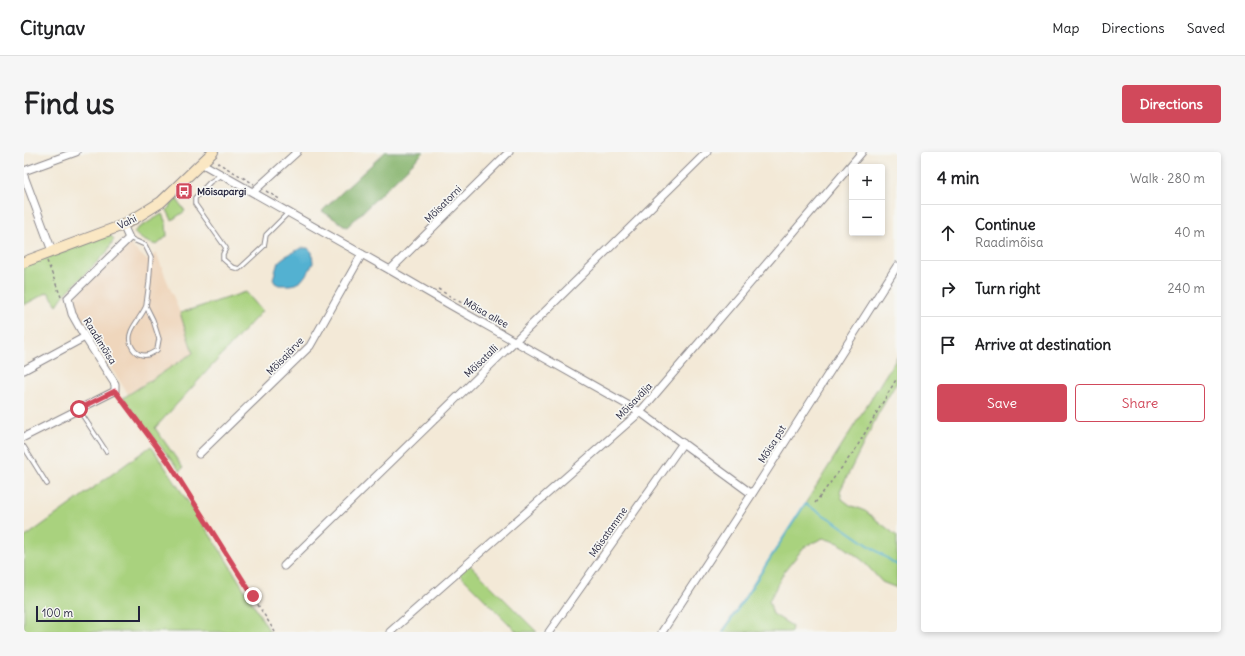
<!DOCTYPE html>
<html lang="en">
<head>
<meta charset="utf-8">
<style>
	body { margin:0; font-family:Delius,sans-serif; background:#f6f6f6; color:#202124 }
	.controls { position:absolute; right:12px; top:12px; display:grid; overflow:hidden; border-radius:4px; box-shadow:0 2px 6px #0003 }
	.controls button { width:36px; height:36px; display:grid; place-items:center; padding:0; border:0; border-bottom:1px solid #e0e0e0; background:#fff; color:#202124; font:20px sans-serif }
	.scale { position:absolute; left:12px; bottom:10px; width:104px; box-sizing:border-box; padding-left:4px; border:2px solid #22223b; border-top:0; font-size:11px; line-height:14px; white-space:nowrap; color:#22223b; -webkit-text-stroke:3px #f6f6f2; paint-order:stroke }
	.stop { position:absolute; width:12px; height:12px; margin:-9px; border:3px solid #d1495b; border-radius:50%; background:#fff }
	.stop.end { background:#d1495b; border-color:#fff; box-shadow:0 1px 4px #0008 }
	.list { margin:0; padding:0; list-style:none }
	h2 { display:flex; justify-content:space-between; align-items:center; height:52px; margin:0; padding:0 16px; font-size:17px }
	h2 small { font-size:13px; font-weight:400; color:#757577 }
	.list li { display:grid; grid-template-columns:26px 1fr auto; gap:12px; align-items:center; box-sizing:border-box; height:56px; padding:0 16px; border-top:1px solid #e0e0e0 }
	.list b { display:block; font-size:15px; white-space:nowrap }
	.list p { margin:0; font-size:13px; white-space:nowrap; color:#757577 }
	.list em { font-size:13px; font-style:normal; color:#757577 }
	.actions { display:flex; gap:8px; padding:12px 16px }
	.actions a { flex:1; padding:9px 0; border:1px solid #d1495b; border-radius:4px; text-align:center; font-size:14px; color:#d1495b }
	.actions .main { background:#d1495b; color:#fff }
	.icon { flex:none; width:22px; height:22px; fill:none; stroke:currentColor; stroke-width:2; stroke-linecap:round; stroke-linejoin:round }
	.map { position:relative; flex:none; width:873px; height:480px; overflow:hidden; border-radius:4px }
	header { display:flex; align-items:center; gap:24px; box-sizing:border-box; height:56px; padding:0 20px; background:#fff; border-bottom:1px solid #e0e0e0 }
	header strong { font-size:19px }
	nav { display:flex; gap:22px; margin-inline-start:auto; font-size:14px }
	.intro { display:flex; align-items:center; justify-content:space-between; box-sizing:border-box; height:96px; padding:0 24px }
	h1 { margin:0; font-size:28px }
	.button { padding:10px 18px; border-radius:4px; background:#d1495b; color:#fff; font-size:14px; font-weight:700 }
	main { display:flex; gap:24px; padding:0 24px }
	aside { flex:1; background:#fff; border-radius:4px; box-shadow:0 2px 6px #0003 }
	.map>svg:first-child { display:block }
</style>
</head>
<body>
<header>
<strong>Citynav</strong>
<nav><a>Map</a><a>Directions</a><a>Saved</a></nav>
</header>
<div class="intro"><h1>Find us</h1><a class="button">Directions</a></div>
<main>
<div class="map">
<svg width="873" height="480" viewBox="0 0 873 480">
	<rect width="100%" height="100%" fill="#f6f6f2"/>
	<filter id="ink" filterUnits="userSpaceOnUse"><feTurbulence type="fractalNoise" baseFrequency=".025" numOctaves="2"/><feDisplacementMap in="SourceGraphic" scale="8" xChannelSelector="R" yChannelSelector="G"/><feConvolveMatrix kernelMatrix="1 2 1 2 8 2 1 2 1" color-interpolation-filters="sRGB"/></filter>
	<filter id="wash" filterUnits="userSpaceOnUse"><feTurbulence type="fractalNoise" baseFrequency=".012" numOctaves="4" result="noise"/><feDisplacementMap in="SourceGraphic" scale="16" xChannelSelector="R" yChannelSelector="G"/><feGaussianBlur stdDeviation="0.9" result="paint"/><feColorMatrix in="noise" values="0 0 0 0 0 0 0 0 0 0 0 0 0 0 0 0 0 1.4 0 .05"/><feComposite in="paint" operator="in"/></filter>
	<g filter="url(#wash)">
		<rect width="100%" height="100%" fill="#f3e9d7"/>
		<path fill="#efd6bc" d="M105,92L124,109L132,101L156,161L169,201L104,242L51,160L52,144Z"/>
		<path fill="#a9d27e" stroke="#667a5c" d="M152,46L161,59L148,68L143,58Z
			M138,62L142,71L143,84L133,93C125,91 115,87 110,80L113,77Z
			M86,83L90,87L83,100L40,143L33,153L24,140L0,153V113Z
			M222,140L238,159L131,276L159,316L156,319L99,246L169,201L156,161Z
			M873,205V230L854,262L816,339L818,347L826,353L841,359L873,384V436L858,430L838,408L815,391L799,386L780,395L760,420L745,449L749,462L768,474L767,480H698L781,352Z
			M127,294L198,401L246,480H0V386Z
			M444,411L513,480H493L434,421Z"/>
		<path fill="#86b46d" stroke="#546b54" d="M361,0H400L323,75L298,59Z"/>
		<path fill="#53b1d1" stroke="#3a6a86" d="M277,96H284L288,100L289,111L285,119L277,129L271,132L266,133H255L251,131L249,127L254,110L260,105Z"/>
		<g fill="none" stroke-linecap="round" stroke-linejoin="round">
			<path stroke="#53b1d1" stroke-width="2" d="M699,480L781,352L808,368L873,413"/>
		</g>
	</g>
	<g filter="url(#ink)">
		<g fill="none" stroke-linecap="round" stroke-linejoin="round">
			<defs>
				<path id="lane" d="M197,23L186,30L171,46V52L202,96L199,102V107L208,115L215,117L240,94L242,83L264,61
					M105,86L121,93L127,105L125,131L122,154L129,168L135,187L133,198C127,202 122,205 115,202C111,200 109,198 107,193C101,179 117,167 122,154
					M55,258L82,299
					M0,295L23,332"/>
				<path id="street" d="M177,11L366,118L430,155L616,260L728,342
					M0,19L52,0
					M0,24L28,99
					M229,40L273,0
					M366,118L485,0
					M0,218L61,185
					M0,285L91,239V232L61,185L48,162L44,146L105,86L99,73
					M175,302L286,194L338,102
					M260,414L491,189L683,0
					M366,480L616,260L838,0
					M525,480L659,291
					M638,480L728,342L873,114"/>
				<path id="secondary" d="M0,110L99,73L113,65L137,50L189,0"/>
			</defs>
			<use href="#lane" stroke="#8a8689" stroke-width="5.5"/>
			<use href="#street" stroke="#8a8689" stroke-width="9"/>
			<use href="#secondary" stroke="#8a8689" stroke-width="12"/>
			<path stroke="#8a8689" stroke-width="1.5" stroke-dasharray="3 3" stroke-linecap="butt" d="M193,12L194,11L230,32
				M242,39L257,48
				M23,109L37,145
				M414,137L455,161
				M94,243L145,311L251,480
				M791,351L831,298L873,226"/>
			<use href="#lane" stroke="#fff" stroke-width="3.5"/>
			<use href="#street" stroke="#fff" stroke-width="7"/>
			<use href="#secondary" stroke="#fae7c3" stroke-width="10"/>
		</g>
	</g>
	<g fill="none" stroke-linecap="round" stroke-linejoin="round" filter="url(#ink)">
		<path stroke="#d1495b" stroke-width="5" d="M55,257L91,239L145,311L229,444"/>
	</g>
	<defs>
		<symbol id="bus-square" viewBox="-11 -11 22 22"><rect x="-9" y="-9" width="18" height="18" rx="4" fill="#d1495b" stroke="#f6f6f2"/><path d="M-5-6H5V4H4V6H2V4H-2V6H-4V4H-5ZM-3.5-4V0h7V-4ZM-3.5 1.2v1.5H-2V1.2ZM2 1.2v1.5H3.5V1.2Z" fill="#fff"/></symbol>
	</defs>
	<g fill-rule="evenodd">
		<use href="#bus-square" x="150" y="29" width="20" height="20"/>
	</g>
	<g text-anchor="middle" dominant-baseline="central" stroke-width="3.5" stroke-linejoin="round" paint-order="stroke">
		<g font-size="10" font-weight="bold" fill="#22223b" stroke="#f6f6f2" text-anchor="start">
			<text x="173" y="39">Mõisapargi</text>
		</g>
		<g font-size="10" fill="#22223b" stroke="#f6f6f2">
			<text transform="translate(419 52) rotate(-45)">Mõisatorni</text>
			<text transform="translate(103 70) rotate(-26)">Vahi</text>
			<text transform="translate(462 161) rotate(29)">Mõisa allee</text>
			<text transform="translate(76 189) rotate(58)">Raadimõisa</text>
			<text transform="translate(261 204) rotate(-46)">Mõisajärve</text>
			<text transform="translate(457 209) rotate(-44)">Mõisatalli</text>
			<text transform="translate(610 249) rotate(-46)">Mõisavälja</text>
			<text transform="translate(748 292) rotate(-58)">Mõisa pst</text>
			<text transform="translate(584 380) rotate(-55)">Mõisatamme</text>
		</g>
	</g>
</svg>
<div class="controls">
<button>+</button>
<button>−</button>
</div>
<div class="scale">100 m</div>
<div class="stop" style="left:55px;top:257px"></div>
<div class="stop end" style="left:229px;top:444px"></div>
</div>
<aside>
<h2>4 min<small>Walk · 280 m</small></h2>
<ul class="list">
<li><svg class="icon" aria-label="ahead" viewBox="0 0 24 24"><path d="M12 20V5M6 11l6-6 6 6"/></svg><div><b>Continue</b><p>Raadimõisa</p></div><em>40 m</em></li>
<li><svg class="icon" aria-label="right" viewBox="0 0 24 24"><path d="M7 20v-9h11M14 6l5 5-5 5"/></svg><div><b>Turn right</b></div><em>240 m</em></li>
<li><svg class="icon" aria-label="arrive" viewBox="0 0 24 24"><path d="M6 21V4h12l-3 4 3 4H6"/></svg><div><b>Arrive at destination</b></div></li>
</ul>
<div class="actions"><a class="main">Save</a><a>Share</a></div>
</aside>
</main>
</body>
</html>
